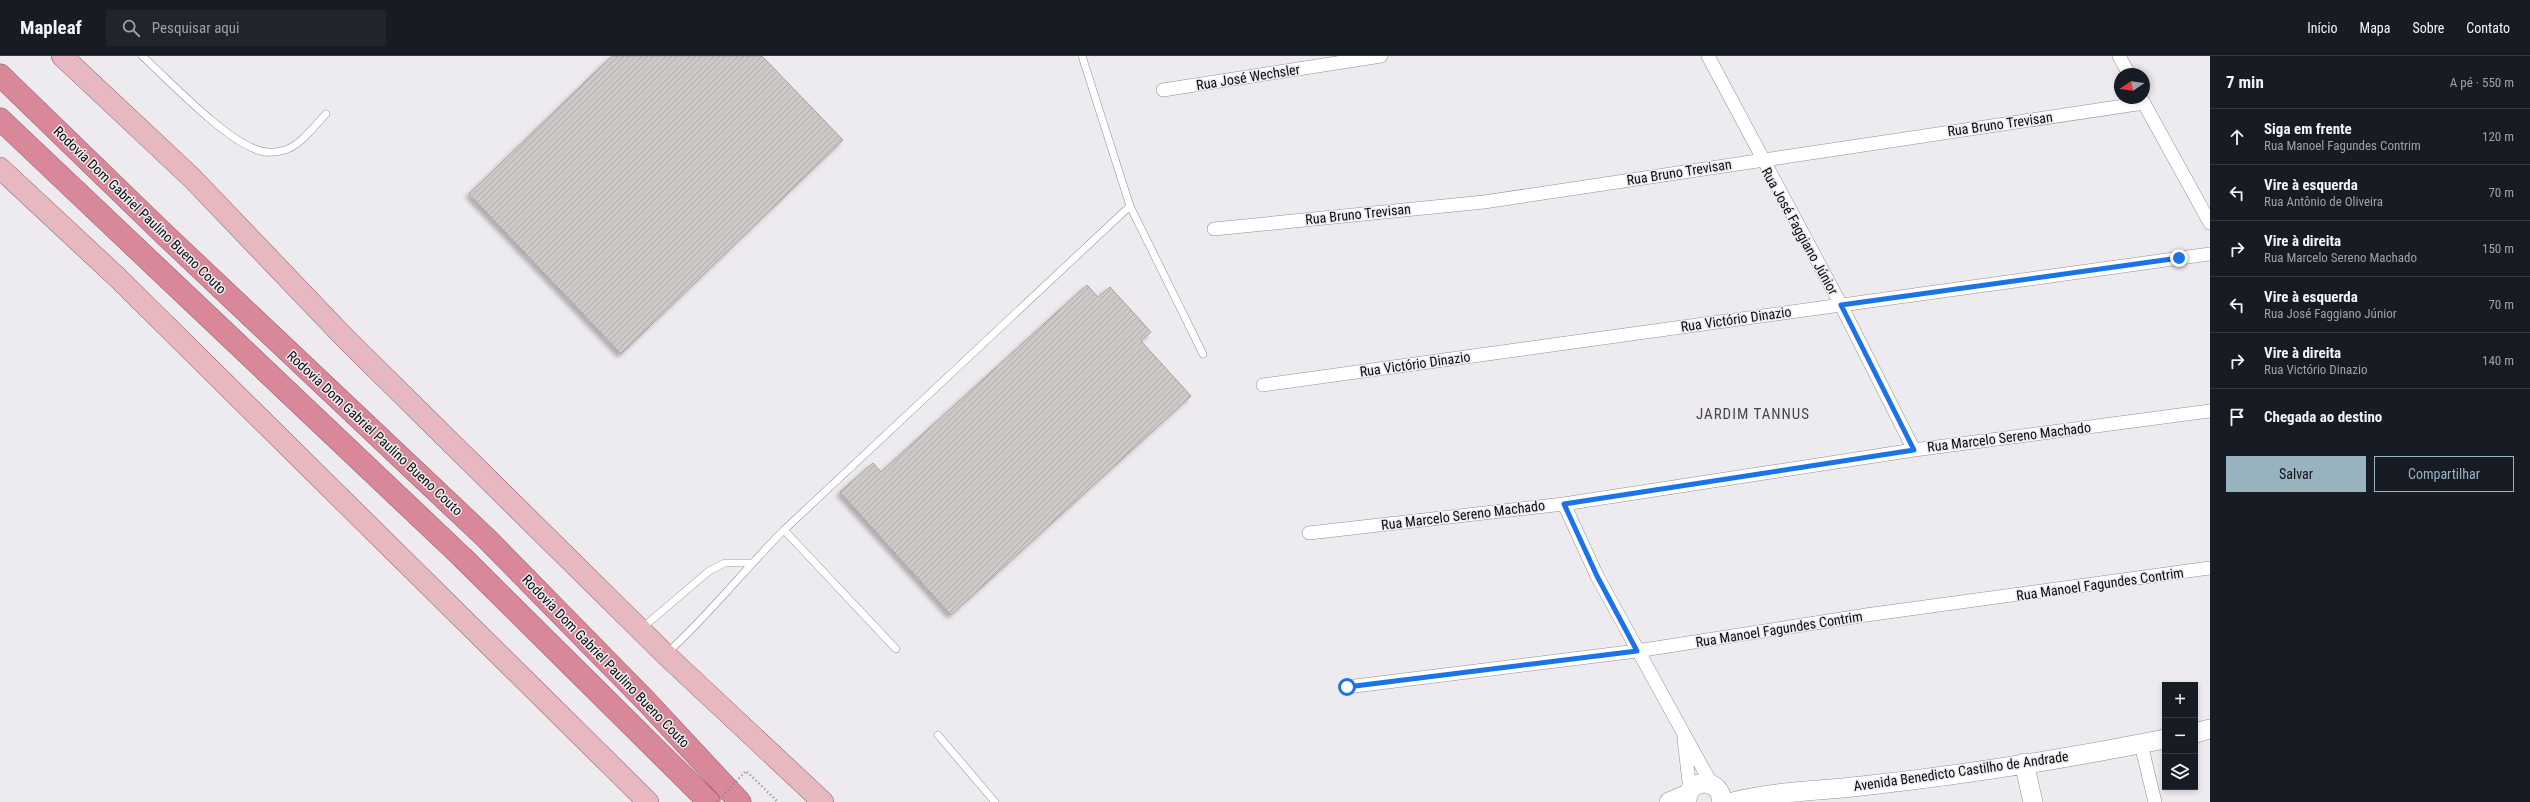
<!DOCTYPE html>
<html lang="pt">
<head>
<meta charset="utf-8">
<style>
	body { margin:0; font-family:"Roboto Condensed",sans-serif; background:#20242c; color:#f1f3f6 }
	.controls { position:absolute; right:12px; bottom:12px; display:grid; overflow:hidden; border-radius:0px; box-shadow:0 2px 6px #0003 }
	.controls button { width:36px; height:36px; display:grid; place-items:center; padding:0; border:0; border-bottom:1px solid #363941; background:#171b24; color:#f1f3f6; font:20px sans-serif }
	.compass { position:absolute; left:2114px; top:12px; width:36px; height:36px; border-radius:50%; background:#171b24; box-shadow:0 2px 6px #0003; rotate:257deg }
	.stop { position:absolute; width:12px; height:12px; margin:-9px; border:3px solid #1a73e8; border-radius:50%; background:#fff }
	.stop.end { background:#1a73e8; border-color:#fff; box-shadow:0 1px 4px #0008 }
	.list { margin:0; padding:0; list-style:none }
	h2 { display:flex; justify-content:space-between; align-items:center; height:52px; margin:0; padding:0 16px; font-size:17px }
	h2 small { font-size:13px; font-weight:400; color:#9ea1a6 }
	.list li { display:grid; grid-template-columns:26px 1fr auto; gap:12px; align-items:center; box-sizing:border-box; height:56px; padding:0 16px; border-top:1px solid #363941 }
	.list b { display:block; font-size:15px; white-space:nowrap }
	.list p { margin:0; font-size:13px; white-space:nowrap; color:#9ea1a6 }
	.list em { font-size:13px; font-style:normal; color:#9ea1a6 }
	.actions { display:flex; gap:8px; padding:12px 16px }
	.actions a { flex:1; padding:9px 0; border:1px solid #99b2c0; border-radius:0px; text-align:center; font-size:14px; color:#99b2c0 }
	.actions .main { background:#99b2c0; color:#111 }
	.icon { flex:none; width:22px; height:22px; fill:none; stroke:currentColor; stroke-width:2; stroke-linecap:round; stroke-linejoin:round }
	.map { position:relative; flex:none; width:2210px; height:746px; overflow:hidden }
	header { display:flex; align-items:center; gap:24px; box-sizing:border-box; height:56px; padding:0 20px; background:#171b24; border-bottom:1px solid #363941 }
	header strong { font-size:19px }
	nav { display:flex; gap:22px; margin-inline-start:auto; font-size:14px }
	.search { width:280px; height:36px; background:#20242c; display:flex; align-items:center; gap:10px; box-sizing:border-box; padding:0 14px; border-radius:0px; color:#9ea1a6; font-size:15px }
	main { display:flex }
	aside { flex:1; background:#171b24 }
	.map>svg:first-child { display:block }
</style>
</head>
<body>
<header>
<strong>Mapleaf</strong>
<div class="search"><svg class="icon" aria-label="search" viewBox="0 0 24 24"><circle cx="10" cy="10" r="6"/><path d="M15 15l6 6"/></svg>Pesquisar aqui</div>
<nav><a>Início</a><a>Mapa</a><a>Sobre</a><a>Contato</a></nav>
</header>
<main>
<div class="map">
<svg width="2210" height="746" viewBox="0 0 2210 746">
	<defs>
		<pattern id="building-hatch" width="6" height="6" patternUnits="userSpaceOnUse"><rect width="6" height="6" fill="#cec9c7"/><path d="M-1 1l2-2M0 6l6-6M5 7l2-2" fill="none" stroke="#b0abaa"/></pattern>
		<filter id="shadow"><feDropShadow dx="-3.5" dy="3.5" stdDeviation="2" flood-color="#0004"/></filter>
	</defs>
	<rect width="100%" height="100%" fill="#eeebf0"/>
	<path fill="url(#building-hatch)" stroke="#a7a3a0" filter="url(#shadow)" d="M612,0H762L843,84L621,298L469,138Z
		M1087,229L1098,241L1110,231L1151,276L1141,285L1191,340L951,559L840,436L873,407L881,416Z"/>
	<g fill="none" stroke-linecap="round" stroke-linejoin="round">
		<defs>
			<path id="service" d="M142,0C170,25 221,80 255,93C264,97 275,97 285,94C301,89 315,69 326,58
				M1082,0L1130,150
				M784,474L1130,150L1203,298
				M641,573L709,515L725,507H750
				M667,597C709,559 744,514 784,474L896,593
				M938,679L995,746"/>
			<path id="minor" d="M1708,0L1841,249L1914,394
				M2119,0L2129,18
				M1163,34L1381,0
				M2141,42L2210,167
				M1214,173L1484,146L2144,47
				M1263,329L2210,198
				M1564,448L1597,520L1712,729
				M1309,477L1564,448L1914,394L2210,355
				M1347,631L1637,595L1866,559L2210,512
				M1684,683L1690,734
				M2141,688L2155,746"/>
			<path id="secondary" d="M2195,677L2210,673
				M2024,707L2033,746
				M1669,746L1688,738
				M1687,746C1687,719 1724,723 1721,746
				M1733,746C1775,735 1819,735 1862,730C1963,719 2065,703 2165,683"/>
			<path id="primary" d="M62,0L192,122L345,282L666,599L823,746
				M0,112L119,223L648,746"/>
			<path id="motorway" d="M0,19L163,177L486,482L645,644L740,746
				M0,63L462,501L709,746"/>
		</defs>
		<use href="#service" stroke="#918f93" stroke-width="8"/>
		<use href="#minor" stroke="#918f93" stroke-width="14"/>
		<use href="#secondary" stroke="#918f93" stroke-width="20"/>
		<use href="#primary" stroke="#915c67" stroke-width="22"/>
		<use href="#motorway" stroke="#915c67" stroke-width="23"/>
		<use href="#service" stroke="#fff" stroke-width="7"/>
		<use href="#minor" stroke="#fff" stroke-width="13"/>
		<use href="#secondary" stroke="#fff" stroke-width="19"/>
		<use href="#primary" stroke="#e8b8c1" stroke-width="21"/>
		<use href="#motorway" stroke="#d88898" stroke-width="22"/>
		<path stroke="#89878a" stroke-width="2.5" stroke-dasharray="1 3" stroke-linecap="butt" d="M717,746L746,715L778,746"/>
	</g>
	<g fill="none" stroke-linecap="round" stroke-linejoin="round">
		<path stroke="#1a73e8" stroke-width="5" d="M1347,631L1637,595L1597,520L1564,448L1914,394L1841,249L2179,202"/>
	</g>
	<g text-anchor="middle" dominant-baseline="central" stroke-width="3" stroke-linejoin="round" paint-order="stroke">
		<g font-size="14" fill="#0c0b0d" stroke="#eeebf0">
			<text transform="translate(1248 21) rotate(-9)">Rua José Wechsler</text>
			<text transform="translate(2000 68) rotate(-8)">Rua Bruno Trevisan</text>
			<text transform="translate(1679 116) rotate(-9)">Rua Bruno Trevisan</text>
			<text transform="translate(140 154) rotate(44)">Rodovia Dom Gabriel Paulino Bueno Couto</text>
			<text transform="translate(1358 158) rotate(-6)">Rua Bruno Trevisan</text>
			<text transform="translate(1800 175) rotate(61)">Rua José Faggiano Júnior</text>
			<text transform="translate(1736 263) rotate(-8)">Rua Victório Dinazio</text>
			<text transform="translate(1415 308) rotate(-8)">Rua Victório Dinazio</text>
			<text transform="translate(375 377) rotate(43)">Rodovia Dom Gabriel Paulino Bueno Couto</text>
			<text transform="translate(2009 381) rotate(-7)">Rua Marcelo Sereno Machado</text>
			<text transform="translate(1463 459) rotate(-7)">Rua Marcelo Sereno Machado</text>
			<text transform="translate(2100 528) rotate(-8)">Rua Manoel Fagundes Contrim</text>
			<text transform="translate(1779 573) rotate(-9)">Rua Manoel Fagundes Contrim</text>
			<text transform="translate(606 605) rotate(46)">Rodovia Dom Gabriel Paulino Bueno Couto</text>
			<text transform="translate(1961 715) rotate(-8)">Avenida Benedicto Castilho de Andrade</text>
		</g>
		<g font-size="15" letter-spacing="1" fill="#48464a" stroke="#eeebf0">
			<text x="1753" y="358">JARDIM TANNUS</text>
		</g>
	</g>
</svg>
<div class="controls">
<button>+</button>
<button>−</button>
<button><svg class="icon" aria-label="layers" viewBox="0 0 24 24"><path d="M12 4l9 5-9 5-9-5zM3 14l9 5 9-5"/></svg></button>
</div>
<svg class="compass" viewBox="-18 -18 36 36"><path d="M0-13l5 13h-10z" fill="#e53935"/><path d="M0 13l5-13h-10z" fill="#9ea1a6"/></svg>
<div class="stop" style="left:1347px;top:631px"></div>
<div class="stop end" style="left:2179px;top:202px"></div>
</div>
<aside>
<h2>7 min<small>A pé · 550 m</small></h2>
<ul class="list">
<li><svg class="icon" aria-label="ahead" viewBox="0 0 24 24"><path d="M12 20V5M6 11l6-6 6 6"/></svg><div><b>Siga em frente</b><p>Rua Manoel Fagundes Contrim</p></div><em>120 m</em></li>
<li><svg class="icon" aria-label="left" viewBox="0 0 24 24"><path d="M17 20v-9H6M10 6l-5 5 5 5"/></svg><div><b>Vire à esquerda</b><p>Rua Antônio de Oliveira</p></div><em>70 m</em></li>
<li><svg class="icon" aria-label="right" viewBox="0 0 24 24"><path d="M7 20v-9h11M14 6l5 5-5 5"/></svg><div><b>Vire à direita</b><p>Rua Marcelo Sereno Machado</p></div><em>150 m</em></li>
<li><svg class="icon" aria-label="left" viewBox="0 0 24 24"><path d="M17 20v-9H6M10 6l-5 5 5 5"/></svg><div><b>Vire à esquerda</b><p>Rua José Faggiano Júnior</p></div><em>70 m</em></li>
<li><svg class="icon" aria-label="right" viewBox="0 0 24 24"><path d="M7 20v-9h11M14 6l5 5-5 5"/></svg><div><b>Vire à direita</b><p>Rua Victório Dinazio</p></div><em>140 m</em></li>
<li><svg class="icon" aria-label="arrive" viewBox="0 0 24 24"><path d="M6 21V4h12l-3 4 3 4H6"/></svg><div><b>Chegada ao destino</b></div></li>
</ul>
<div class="actions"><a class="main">Salvar</a><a>Compartilhar</a></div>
</aside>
</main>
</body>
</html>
